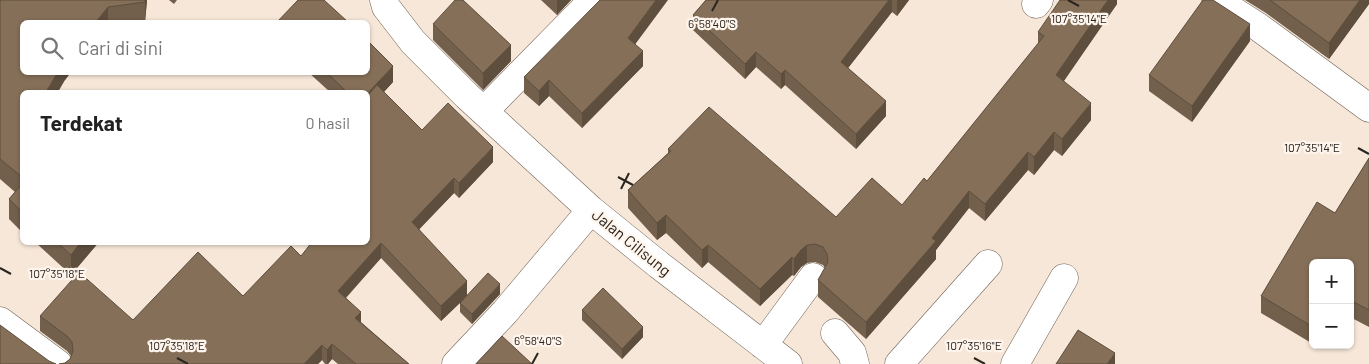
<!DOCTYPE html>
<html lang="id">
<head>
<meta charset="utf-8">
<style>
	body { margin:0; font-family:Barlow,sans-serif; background:#f2f2f2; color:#222 }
	.controls { position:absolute; right:15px; bottom:15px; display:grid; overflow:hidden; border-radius:8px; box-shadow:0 1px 4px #0004 }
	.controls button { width:45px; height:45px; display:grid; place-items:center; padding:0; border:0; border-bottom:1px solid #e0e0e0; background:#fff; color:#222; font:25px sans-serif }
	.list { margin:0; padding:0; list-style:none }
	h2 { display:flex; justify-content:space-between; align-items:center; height:65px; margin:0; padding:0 20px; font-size:21px }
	h2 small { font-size:16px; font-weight:400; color:#767676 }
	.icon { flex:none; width:28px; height:28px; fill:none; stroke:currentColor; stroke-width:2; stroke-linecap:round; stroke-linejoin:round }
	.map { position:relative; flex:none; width:1369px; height:364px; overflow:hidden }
	.search { position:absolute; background:#fff; box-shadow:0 1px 4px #0004; left:20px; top:20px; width:350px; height:55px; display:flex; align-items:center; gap:12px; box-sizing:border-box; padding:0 18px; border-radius:8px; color:#767676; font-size:19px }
	.panel { position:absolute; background:#fff; box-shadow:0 1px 4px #0004; left:20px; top:90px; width:350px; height:155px; border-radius:8px }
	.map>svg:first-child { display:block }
</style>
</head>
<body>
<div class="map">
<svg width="1369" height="364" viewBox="0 0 1369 364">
	<rect width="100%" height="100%" fill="#f6e7d8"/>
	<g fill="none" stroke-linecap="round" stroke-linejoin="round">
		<defs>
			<path id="minor" d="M384,0L386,7L413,42L467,96L591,210L659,265L788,364
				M1216,0L1257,26L1369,108
				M1036,4L1039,0
				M484,111L593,0
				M0,321L58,364
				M835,333L852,353L855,364
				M763,345L813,277
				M456,364L505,312L591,210
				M899,364L988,264
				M1015,364L1064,278"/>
		</defs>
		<use href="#minor" stroke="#6f6256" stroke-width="29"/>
		<use href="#minor" stroke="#fff" stroke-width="28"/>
	</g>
	<path fill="#725f4c" d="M0,0H147L145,22H22V72H71L65,80L22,92V232L9,219V199L15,192L0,179Z
		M169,0H177L174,4Z
		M541,0H571L557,15Z
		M706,0H909L897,16L892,12L848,68L886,116L856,149L785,85L781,89L756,67L745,79L693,30V15Z
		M1117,0V4L1064,81L1091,120L1062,156L1054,150L1034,175L1028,170L985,221L969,208L936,250V259L866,339L818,297V280L825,268L823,265L815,262L807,263L801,267L794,276L792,275L760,306L708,262L702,268L666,233L657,240L628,208V190L668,153V149L836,217L902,205L927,181L1038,44V32Z
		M1245,0H1369V4L1329,59L1266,13Z
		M433,24L511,61L483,90L433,40Z
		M1250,41L1192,122L1149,91V75Z
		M635,44L643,66L582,128L549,96L539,106L524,93V77Z
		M308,72H368L393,82L384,92L422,130L493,162L459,198L454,193L419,229L467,295L500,294L472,324L460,312V303L441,321L381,258L346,298L361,322L409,364H338L332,359L328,364H325L322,360L318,364H59L65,363L70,359L71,356L67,351L40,331V316L133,320L243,296L301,256L368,242V92H330Z
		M1369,158V327L1350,317V263H1313V344L1261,313V296L1335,213Z
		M35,242H99L71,275Z
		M582,310L643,337L622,359L582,320Z"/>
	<path fill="#5d4e3e" d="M145,0H147L145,22Z
		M557,0H571L557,15Z
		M656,0H668L628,54V38Z
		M889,0H892V12L841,77V62Z
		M897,0H909L897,16Z
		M1108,0H1117V4L1056,92V75Z
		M1360,0H1369V4L1329,59V43Z
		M108,7V22H96Z
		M1250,24V41L1192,122V106Z
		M511,45V61L483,90V73Z
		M643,51V66L582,128V113Z
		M756,52V67L745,79V64Z
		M393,66V82L368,109V93Z
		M785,70V85L781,89V74Z
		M58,72H71L65,80L58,92H46Z
		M549,80V96L539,106V91Z
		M886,101V116L856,149V134Z
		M1091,103V120L1062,156V139Z
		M1054,132V150L1034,175V157Z
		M493,147V162L459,198V183Z
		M1028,152V170L985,221V204Z
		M454,178V193L412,237V222Z
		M969,191V208L936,250V259L866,339V322Z
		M666,215V233L657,240V223Z
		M81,242H99L71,275V255Z
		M381,243V258L338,306V291Z
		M708,245V262L702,268V250Z
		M807,245V263L801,267L794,276V259L801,250Z
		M792,257V275L760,306V289Z
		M467,281V296L441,321V306Z
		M500,284V294L472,324V314Z
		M361,312V327L355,318Z
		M643,327V337L622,359V349Z
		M332,344V359L328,364H327V350Z
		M322,345V360L318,364H304Z
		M1115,353V364H1107Z"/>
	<path fill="#856f58" stroke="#5d4e3e" d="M0,0H145V2L108,7L96,22H22V72H58L46,92H22V177L0,159Z
		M298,0H324L348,22H277Z
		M455,0H463L511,45L483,73L433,24Z
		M600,0H656L628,38L643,51L582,113L549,80L539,91L524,77Z
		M706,0H889L841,62L886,101L856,134L785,70L781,74L756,52L745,64L693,15Z
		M1060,0H1108L1056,75L1091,103L1062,139L1054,132L1034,157L1028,152L985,204L969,191L932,238L936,241L866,322L818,280L828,262L827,254L823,247L815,244L807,245L801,250L794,259L792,257L760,289L708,245L702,250L666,215L657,223L628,190L671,151L668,149L709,107L836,217L872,178L902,205L924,178L927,181L1044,36L1038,32Z
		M1203,0H1213L1250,24L1192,106L1149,75Z
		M1270,0H1360L1329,43Z
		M368,41L393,66L368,93L347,92L326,72H368Z
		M377,85L422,130L448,103L493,147L459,183L454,178L412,222L467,281L441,306L381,243L338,291L361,312L355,318L409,364H356L332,344L327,350L322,345L304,364H59L65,363L70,359L73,351L72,342L67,336L40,316L79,272L133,320L198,252L243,296L291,246L301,256L312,242H368V95Z
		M1369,158V310L1350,300V263H1313V327L1261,296L1317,202L1335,213Z
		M22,184V212L9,199Z
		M57,242H81L71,255Z
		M488,273L500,284L472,314L460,303Z
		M603,288L643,327L622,349L582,310Z
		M0,325L49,361L56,364H0Z
		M1078,330L1115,353L1107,364H1056Z
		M502,336L532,364H476Z"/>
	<path fill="none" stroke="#2a251f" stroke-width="2" d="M1068,0L1079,6M712,11L718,0M1358,148L1369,154M618,177L633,185M621,189L629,173M0,268L11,274M177,358L188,364M974,358L985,364M532,364L538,353"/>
	<g text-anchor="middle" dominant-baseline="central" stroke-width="4.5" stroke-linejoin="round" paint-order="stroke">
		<g font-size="16" fill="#2a251f" stroke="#fff5ec">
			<text transform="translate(632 242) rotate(39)">Jalan Cilisung</text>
		</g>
	</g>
	<g font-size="12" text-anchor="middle" fill="#2a251f" stroke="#fff5ec" stroke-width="4.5" stroke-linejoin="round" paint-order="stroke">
		<text x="1079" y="23">107°35'14"E</text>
		<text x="712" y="28">6°58'40"S</text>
		<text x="1312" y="152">107°35'14"E</text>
		<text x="57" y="278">107°35'18"E</text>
		<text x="538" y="345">6°58'40"S</text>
		<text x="177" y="350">107°35'18"E</text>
		<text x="974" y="350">107°35'16"E</text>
	</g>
</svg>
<div class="controls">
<button>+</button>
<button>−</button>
</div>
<div class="search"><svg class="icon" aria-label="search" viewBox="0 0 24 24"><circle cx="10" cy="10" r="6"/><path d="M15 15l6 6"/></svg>Cari di sini</div>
<section class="panel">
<h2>Terdekat<small>0 hasil</small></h2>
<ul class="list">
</ul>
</section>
</div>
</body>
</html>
